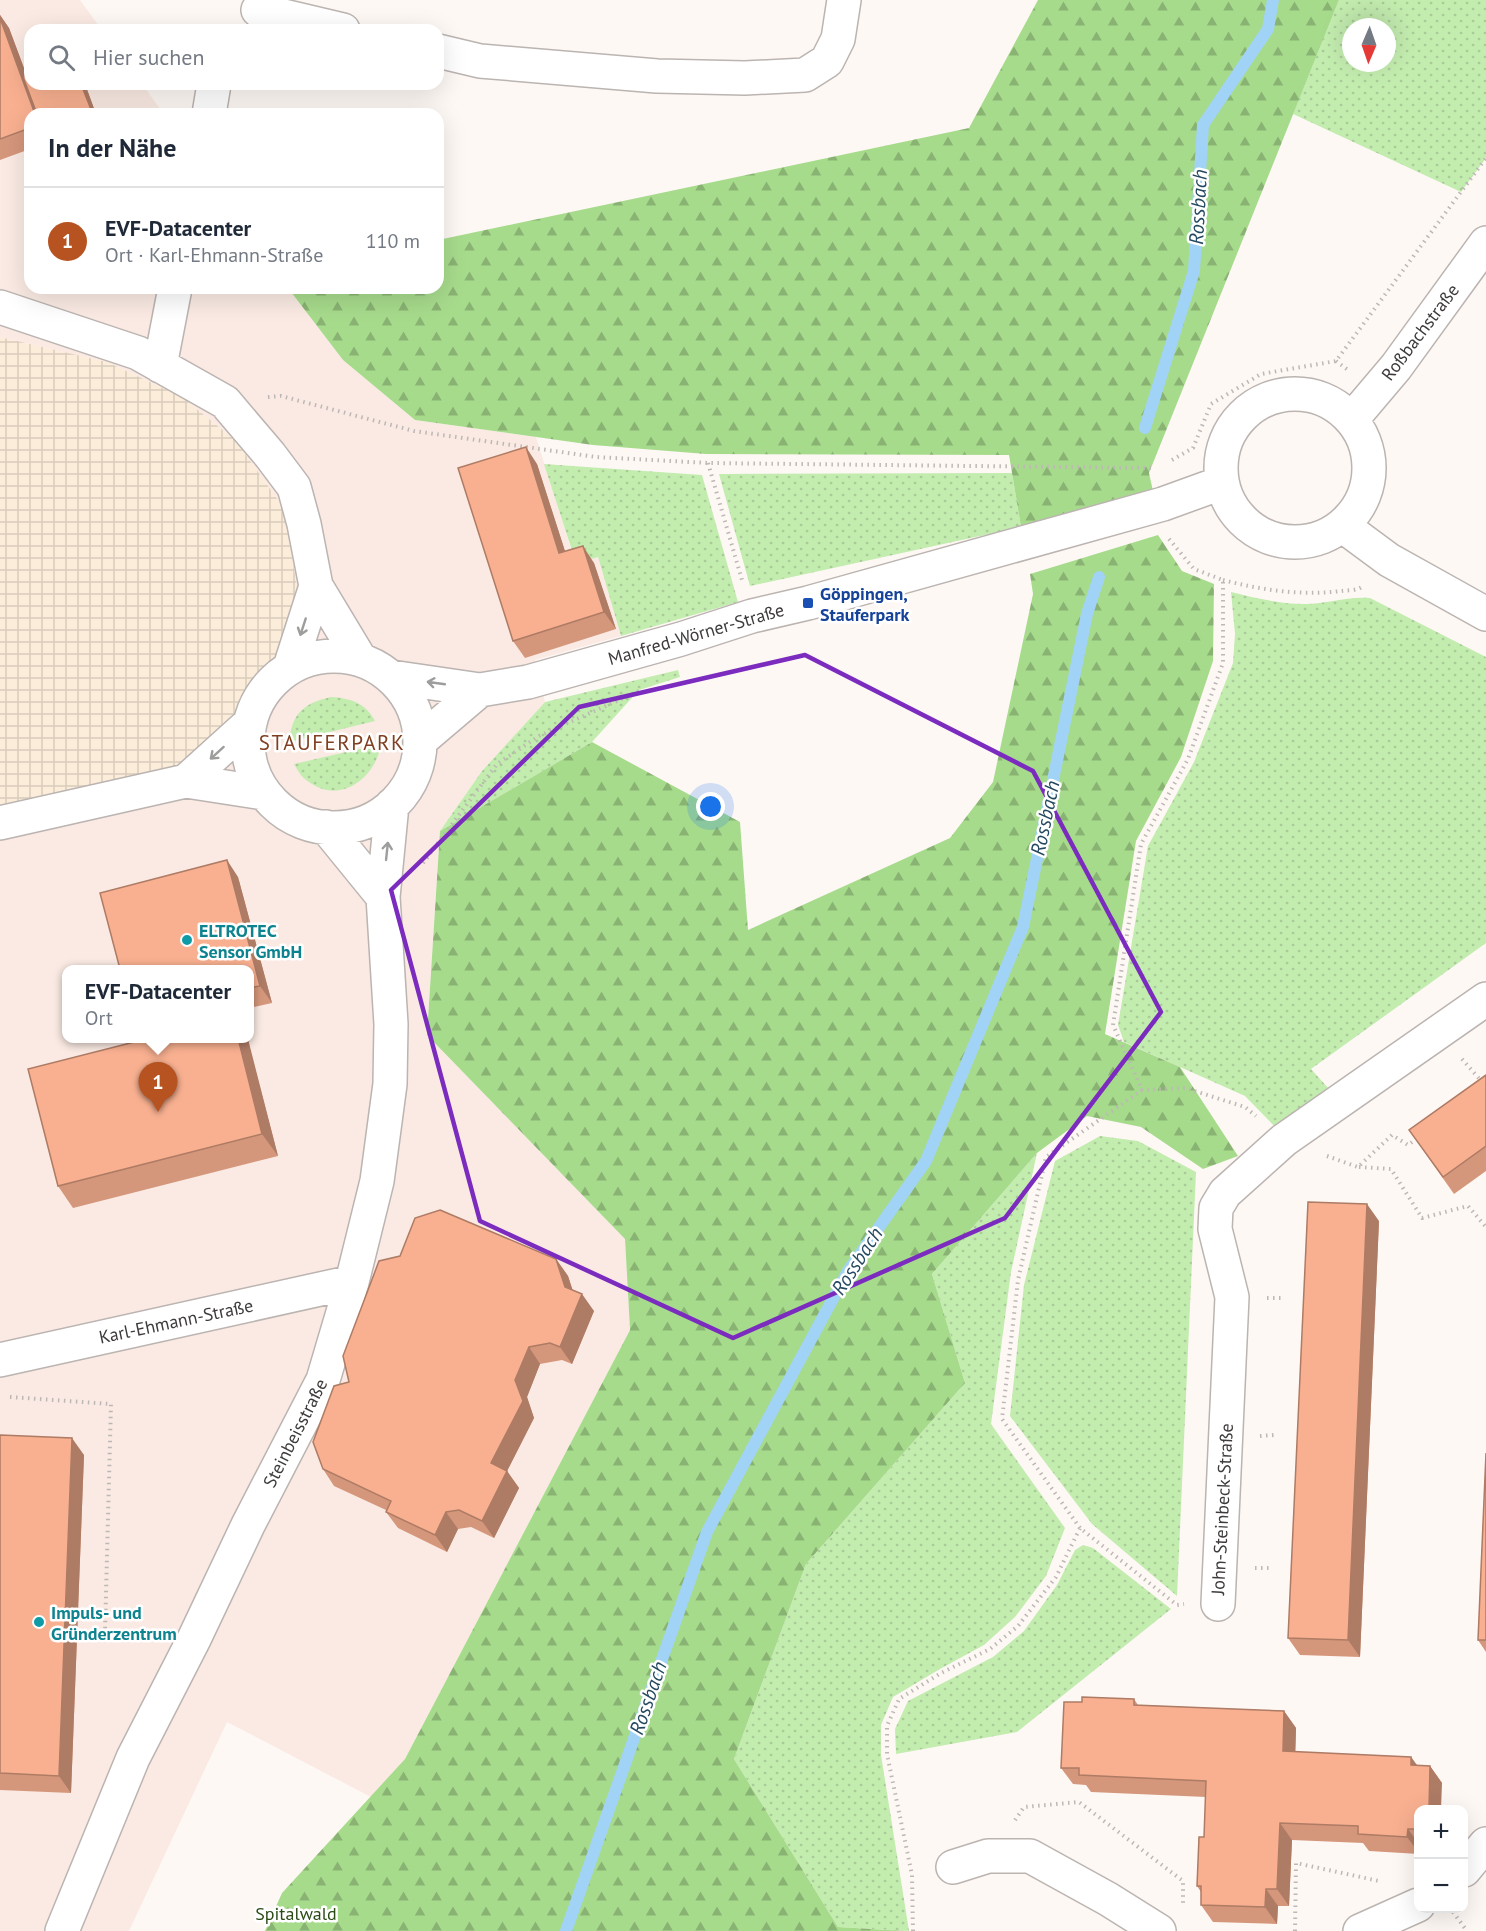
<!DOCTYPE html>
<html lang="de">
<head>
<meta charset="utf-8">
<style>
	body { margin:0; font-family:"PT Sans",sans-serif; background:#f2f2f3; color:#1f2937 }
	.controls { position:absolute; right:18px; bottom:18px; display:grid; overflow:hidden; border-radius:12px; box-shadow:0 6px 24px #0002 }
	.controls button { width:54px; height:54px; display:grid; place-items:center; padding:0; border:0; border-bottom:2px solid #e0e1e3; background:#fff; color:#1f2937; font:30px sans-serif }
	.compass { position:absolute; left:1342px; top:18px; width:54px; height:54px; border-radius:50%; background:#fff; box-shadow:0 6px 24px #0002; rotate:182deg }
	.you { position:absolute; left:711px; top:807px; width:21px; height:21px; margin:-15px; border:4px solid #fff; border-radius:50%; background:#1a73e8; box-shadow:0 0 0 9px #1a73e833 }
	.badge { display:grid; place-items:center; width:39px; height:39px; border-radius:50%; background:#b75320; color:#fff; font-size:20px; font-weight:700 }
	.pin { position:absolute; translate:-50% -50px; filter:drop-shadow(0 2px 3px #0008) }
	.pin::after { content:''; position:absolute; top:32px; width:21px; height:18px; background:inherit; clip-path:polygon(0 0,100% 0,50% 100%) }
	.popup { position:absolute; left:62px; top:965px; width:192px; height:78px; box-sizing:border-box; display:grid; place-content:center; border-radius:12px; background:#fff; filter:drop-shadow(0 2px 4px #0005); font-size:20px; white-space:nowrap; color:#747a83 }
	.popup b { font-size:22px; color:#1f2937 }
	.popup::after { content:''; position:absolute; left:50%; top:100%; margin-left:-12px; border:12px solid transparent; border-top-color:#fff }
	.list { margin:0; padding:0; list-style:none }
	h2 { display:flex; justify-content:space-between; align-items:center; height:78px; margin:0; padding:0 24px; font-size:26px }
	h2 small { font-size:20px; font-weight:400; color:#747a83 }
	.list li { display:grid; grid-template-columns:39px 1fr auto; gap:18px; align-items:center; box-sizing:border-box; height:108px; padding:0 24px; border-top:2px solid #e0e1e3 }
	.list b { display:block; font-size:22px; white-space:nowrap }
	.list p { margin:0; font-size:20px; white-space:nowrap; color:#747a83 }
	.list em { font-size:20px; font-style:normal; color:#747a83 }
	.icon { flex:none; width:33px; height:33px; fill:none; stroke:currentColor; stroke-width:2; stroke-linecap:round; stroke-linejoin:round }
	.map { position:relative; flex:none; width:1486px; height:1931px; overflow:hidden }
	.search { position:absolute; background:#fff; box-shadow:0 6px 24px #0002; left:24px; top:24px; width:420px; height:66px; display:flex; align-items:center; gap:15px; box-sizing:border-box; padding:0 21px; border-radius:18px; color:#747a83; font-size:22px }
	.panel { position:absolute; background:#fff; box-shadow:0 6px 24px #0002; left:24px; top:108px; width:420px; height:186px; border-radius:18px }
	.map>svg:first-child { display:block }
</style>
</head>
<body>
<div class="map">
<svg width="1486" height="1931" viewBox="0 0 1486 1931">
	<defs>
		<pattern id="industrial-grid" width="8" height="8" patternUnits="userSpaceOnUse" patternTransform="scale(1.5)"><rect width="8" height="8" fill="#fcedda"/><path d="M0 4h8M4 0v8" fill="none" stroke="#d9ccbc"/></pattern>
		<pattern id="grass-dots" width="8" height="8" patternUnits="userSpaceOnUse" patternTransform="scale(1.5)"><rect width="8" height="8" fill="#c3ecaf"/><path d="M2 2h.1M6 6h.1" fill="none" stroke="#a9cb97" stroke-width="1.8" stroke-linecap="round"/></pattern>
		<pattern id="forest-firs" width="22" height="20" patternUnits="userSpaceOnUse" patternTransform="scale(1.5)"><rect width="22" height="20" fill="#a7db8c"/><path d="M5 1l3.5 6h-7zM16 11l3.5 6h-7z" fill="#89b373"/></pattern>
	</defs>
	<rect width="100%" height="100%" fill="#fef8f5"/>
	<path fill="#faeae3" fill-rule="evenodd" d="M0,0H80L102,30H30V84H142L164,114H30V288H288L343,360L415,420L536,437L575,562L598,557L621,636L535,660L545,702L482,771L440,831L427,1035L625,1239L630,1330L405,1759L371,1797L227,1722L129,1931H0V811L283,507L236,441L182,397L107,362L0,337ZM66,970H249V1038H66Z"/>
	<path fill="url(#industrial-grid)" d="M0,337L107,362L182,397L236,441L283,507L298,592L280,663L240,729L176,769L0,811Z"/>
	<path fill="url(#grass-dots)" fill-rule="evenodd" d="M1339,0H1486V158L1461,192L1293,114ZM1351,27H1387V63H1351Z
		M544,464L702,475L738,602L621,636L598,557L576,563Z
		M1012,473L1021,527L750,586L719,474Z
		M1231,592C1256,598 1279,604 1305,604C1327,604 1347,596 1370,598L1486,657V943L1311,1069L1329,1089L1279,1131L1245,1096L1124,1042L1118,1025L1148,846L1194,762L1233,663L1235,634Z
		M678,670L680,677L639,690L592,742L440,831L482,771L545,702Z
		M331,697C350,698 366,703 375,721L289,742C292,713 304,703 331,697Z
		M381,744C376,778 340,805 309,782C302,778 298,771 294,764Z
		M1100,1136L1138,1141L1196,1172L1177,1596L1092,1524L1010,1416L1024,1285L1055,1161Z
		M1037,1153L1011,1272L991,1424L1065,1528L1046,1576L1015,1617L984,1645L940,1669L893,1697L881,1725V1755L909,1931L838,1927L734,1759L806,1564L965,1383L932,1274Z
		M1083,1545L1093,1548L1171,1609L1017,1732L896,1754L895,1729L908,1701L993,1657L1024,1631L1057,1585L1075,1550Z"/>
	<path fill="url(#forest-firs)" d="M1038,0H1339L1149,473L1153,491L1021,527L1009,455L706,454L593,445L415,420L343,360L288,288H438V240L969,128Z
		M1158,535L1182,571L1214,584L1213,661L1181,757L1136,841L1105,1034L1180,1067L1238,1156L1203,1169L1141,1127L1087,1116L1037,1153L932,1274L965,1383L806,1564L734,1759L838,1927L906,1931H265L282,1893L405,1759L630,1330L625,1239L427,1035L440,831L592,742L740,822L748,930L950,838L993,782L1033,594L1030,574Z"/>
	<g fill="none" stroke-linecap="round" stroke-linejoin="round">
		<path stroke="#a1d3f6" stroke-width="12" d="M1145,428L1194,271L1203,125L1268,29L1273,0
			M566,1931L707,1532L848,1271L926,1161L1023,927L1087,614L1099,577"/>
		<defs>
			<path id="minor" d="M258,10L343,30
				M438,51L480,61L657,76L745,78L805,75L827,61L838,39L844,0
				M209,114L214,84
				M0,307L138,353L225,402L270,455L294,487L304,524L316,586L360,659
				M160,366L175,288
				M1221 468a74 74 0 1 1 148 0a74 74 0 1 1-148 0Z
				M1352,419L1396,367L1486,243
				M1343,526L1389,560L1486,614
				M248 742a86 86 0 1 1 172 0a86 86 0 1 1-172 0Z
				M290,667L316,586
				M391,677L480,690L528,682L681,639L752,616L808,603L1163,504L1221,483
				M420,741L480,690
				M186,781L249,724
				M0,823L186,781L264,793
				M326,827L383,897
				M0,1360L352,1282
				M1218,1604L1232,1297L1215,1229L1216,1208L1225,1193L1284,1140L1486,999
				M953,1867L988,1856H1030L1108,1899L1159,1931
				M1464,1870L1486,1844
				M62,1931L133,1758L194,1639L248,1525L323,1380L352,1282L377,1181L390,1084L391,1024L383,897L392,805
				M1360,1931L1418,1905"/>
		</defs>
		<use href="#minor" stroke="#bbb4b1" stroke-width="36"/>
		<path stroke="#bdb8b6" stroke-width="4" stroke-dasharray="1.5 4.5" stroke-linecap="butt" d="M1336,361L1348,370
			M268,397L281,396L414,431L596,457L708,463L1151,468
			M1172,460L1193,448L1211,404L1261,374L1336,361L1486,158
			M708,463L742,580
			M1169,539L1194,569L1223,580V663L1188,759L1141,844L1113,1025L1142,1090L1185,1088L1245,1107L1256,1116
			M1223,580C1262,590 1300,596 1341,591C1348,590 1357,591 1363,586
			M423,863L497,764L539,736L639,691
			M1462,1059L1483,1083
			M1327,1156L1358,1167L1392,1135L1408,1145L1419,1137
			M1359,1167L1391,1169L1422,1218L1468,1206L1486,1227
			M1267,1298H1284
			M10,1397L111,1404L105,1632L154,1636
			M1260,1436L1275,1435
			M1080,1528L1002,1419L1018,1280L1046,1157L1142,1090
			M1255,1568H1269
			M1015,1820L1024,1807L1079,1802L1183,1881V1903
			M1453,1912L1467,1931
			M913,1931L912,1875L887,1754V1726L899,1699L941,1673L990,1649L1018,1626L1056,1577L1080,1528L1177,1605L1184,1604
			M1295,1931L1296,1863L1379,1881"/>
		<use href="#minor" stroke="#fff" stroke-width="33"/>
	</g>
	<path fill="#d5977c" d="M0,15L9,28L27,76L85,84L96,114H30V149L0,160Z
		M537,464L565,551L594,563L616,629L525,658L513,641Z
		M238,877L272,1003L249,1008V969Z
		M150,1038H247L278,1156L73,1208L58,1186Z
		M1486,1075V1171L1454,1194L1409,1130Z
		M1379,1221L1360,1657L1300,1655L1288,1638Z
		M400,1256L556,1259L568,1276L573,1291L594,1311L572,1364L562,1360L540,1364L527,1397L534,1418L507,1471L519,1488L494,1538L471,1527L458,1529L447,1552L398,1528L386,1512V1510L334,1486L323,1469L349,1382Z
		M0,1435L84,1455L71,1793L0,1790Z
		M1486,1453V1652L1478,1640Z
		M1134,1699L1138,1705L1284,1711L1296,1728L1295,1752L1411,1757L1417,1765L1430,1766L1442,1783L1419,1809V1854L1369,1851L1363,1843L1292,1840L1289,1906H1278L1277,1924L1213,1922L1201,1905V1892L1197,1886L1204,1837L1206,1797L1091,1792L1086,1785L1073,1784L1061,1768L1082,1702Z"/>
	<path fill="#ae7b65" d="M0,15L9,28L41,114H35L0,18Z
		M81,84H85L96,114H93L92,112Z
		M526,447L537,464L571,570L559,553Z
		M583,546L594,563L616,629L604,612Z
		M227,860L238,877L272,1003L260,986Z
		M238,1038H247L248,1039L278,1156L262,1134Z
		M1367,1204L1379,1221L1360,1657L1348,1640Z
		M556,1259L568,1276L577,1304L565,1287Z
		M582,1294L594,1311L572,1364L560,1347Z
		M529,1347L540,1364L527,1397L534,1418L503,1479L491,1463L515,1380Z
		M72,1438L84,1455L71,1793L59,1776Z
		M507,1471L519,1488L494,1538L482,1521Z
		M446,1512L458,1529L447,1552L435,1535Z
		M1284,1711L1296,1728L1295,1768L1283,1751Z
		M1411,1757L1423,1774L1411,1765Z
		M1430,1766L1442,1783L1441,1809H1429Z
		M1280,1823L1292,1840L1289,1906L1277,1889Z
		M1408,1829L1419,1844V1853L1407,1837Z
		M1266,1889L1278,1906L1277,1924L1265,1907Z"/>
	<path fill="#f8b090" stroke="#ae7b65" stroke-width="1.5" d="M0,18L35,114H30V128L0,139Z
		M30,75V84H81L92,112L86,114H37L23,77Z
		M526,447L559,553L583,546L604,612L513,641L458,468Z
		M227,860L260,986L249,988V969H120L100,893Z
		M150,1038H238L262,1134L58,1186L28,1069Z
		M1486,1075V1146L1443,1177L1409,1130Z
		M1308,1202L1367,1204L1348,1640L1288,1638Z
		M440,1210L556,1259L565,1287L582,1294L560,1347L550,1343L529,1347L515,1380L523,1401L491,1463L507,1471L482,1521L459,1510L446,1512L435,1535L386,1512L391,1501L323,1469L313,1442L334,1386L349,1382L343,1356L379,1261L400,1256L415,1218Z
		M0,1435L72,1438L59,1776L0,1773Z
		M1486,1453V1640H1478Z
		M1082,1697L1134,1699V1705L1284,1711L1283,1751L1411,1757V1765L1430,1766L1429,1809H1419V1829H1408L1407,1837L1358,1834V1826L1280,1823L1277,1889H1266L1265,1907L1201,1905V1886H1197L1199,1837H1204L1206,1781L1079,1775V1768H1061L1064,1702H1082Z"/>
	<defs><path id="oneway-shaft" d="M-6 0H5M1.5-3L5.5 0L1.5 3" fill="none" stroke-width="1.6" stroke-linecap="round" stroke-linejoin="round" transform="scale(1.5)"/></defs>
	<g stroke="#9e9d9c">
		<use href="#oneway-shaft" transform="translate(303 627) rotate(108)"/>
		<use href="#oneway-shaft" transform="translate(436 683) rotate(-172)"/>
		<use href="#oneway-shaft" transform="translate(217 753) rotate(138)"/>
		<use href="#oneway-shaft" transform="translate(387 851) rotate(-84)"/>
	</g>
	<path fill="none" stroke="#7b2cbf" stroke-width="4.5" stroke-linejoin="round" d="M805,655L1033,771L1161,1012L1005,1218L733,1338L480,1221L391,890L579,707Z"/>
	<rect fill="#1a4fb4" stroke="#fff" stroke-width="2" x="802" y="597" width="12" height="12" rx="3"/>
	<g fill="#0f9aa8" stroke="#fff" stroke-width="2">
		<circle cx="187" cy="940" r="6"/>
		<circle cx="39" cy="1622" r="6"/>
	</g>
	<g text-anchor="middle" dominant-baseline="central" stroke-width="5" stroke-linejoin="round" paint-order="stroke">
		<g font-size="18" fill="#3e3b3a" stroke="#fff">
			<text transform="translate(1420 332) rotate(-53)">Roßbachstraße</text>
			<text transform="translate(696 634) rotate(-16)">Manfred-Wörner-Straße</text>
			<text transform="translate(176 1321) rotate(-12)">Karl-Ehmann-Straße</text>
			<text transform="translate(295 1433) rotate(-63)">Steinbeisstraße</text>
			<text transform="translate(1222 1509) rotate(-87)">John-Steinbeck-Straße</text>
		</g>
		<g font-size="18" font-weight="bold" fill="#164399" stroke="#fff" text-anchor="start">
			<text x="820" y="593">Göppingen,<tspan x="820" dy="21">Stauferpark</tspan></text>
		</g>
		<g font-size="18" font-weight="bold" fill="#0d838f" stroke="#fff" text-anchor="start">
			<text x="199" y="930">ELTROTEC<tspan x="199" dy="21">Sensor GmbH</tspan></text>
			<text x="51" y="1612">Impuls- und<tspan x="51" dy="21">Gründerzentrum</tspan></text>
		</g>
		<g font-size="18" fill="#2a4b16" stroke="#fff">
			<text x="296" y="1913">Spitalwald</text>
		</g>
		<g font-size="20" font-style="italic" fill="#234860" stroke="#fff">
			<text transform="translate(1198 207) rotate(-87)">Rossbach</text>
			<text transform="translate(1045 818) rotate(-78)">Rossbach</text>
			<text transform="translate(857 1261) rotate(-57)">Rossbach</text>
			<text transform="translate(648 1698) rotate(-71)">Rossbach</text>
		</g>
		<g font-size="21" letter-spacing="1.5" fill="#803f20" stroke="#fff">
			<text x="332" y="742">STAUFERPARK</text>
		</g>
	</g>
</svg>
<div class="controls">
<button>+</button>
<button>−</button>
</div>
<svg class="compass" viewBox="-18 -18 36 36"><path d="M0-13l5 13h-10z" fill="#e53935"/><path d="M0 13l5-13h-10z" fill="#747a83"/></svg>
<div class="you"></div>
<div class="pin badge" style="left:158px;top:1112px">1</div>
<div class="popup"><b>EVF-Datacenter</b>Ort</div>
<div class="search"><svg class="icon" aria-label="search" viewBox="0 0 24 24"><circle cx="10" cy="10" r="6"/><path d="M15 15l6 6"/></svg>Hier suchen</div>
<section class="panel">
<h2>In der Nähe<small></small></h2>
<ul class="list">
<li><span class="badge">1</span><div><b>EVF-Datacenter</b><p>Ort · Karl-Ehmann-Straße</p></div><em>110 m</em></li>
</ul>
</section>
</div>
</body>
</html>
